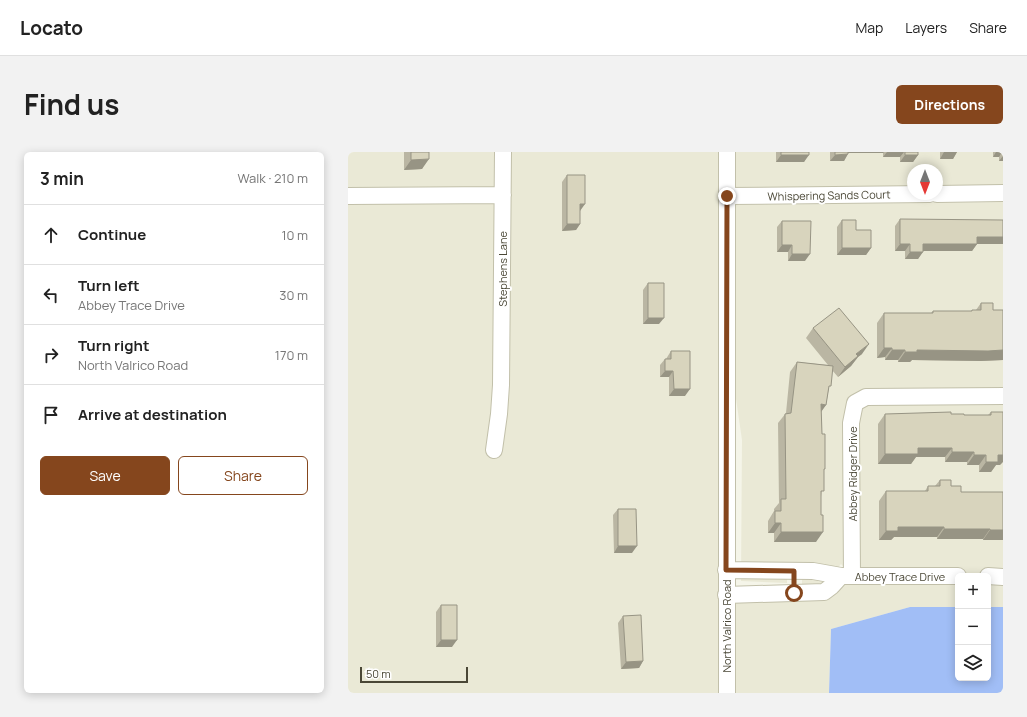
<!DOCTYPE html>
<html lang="en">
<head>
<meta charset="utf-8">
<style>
	body { margin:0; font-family:Manrope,sans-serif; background:#f2f2f2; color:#222 }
	.controls { position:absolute; right:12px; bottom:12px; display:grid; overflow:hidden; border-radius:6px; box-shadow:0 2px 10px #0003 }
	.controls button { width:36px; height:36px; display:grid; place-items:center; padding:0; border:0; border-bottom:1px solid #e0e0e0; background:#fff; color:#222; font:20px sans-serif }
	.compass { position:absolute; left:559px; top:12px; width:36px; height:36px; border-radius:50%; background:#fff; box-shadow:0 2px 10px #0003; rotate:180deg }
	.scale { position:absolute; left:12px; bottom:10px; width:108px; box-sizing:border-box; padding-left:4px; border:2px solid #4a4736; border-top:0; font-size:11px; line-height:14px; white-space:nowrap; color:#4a4736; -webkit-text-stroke:3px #fff; paint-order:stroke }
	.stop { position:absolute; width:12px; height:12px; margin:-9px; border:3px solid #85461d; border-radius:50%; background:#fff }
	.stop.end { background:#85461d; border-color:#fff; box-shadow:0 1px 4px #0008 }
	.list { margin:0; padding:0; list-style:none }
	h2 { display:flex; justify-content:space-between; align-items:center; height:52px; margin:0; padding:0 16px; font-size:17px }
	h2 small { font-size:13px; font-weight:400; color:#767676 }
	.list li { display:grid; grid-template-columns:26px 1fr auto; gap:12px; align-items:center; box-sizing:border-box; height:60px; padding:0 16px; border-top:1px solid #e0e0e0 }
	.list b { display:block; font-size:15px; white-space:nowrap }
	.list p { margin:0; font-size:13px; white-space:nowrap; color:#767676 }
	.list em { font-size:13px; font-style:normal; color:#767676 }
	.actions { display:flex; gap:8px; padding:12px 16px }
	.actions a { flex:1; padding:9px 0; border:1px solid #85461d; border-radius:6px; text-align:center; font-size:14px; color:#85461d }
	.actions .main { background:#85461d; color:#fff }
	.icon { flex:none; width:22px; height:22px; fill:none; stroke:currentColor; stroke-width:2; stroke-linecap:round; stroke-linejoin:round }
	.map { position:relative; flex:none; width:655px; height:541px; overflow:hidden; border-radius:6px }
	header { display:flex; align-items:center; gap:24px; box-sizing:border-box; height:56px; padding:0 20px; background:#fff; border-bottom:1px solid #e0e0e0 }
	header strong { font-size:19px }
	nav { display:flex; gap:22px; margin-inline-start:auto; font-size:14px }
	.intro { display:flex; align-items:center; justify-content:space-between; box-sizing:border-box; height:96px; padding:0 24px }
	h1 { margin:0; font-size:28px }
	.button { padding:10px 18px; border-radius:6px; background:#85461d; color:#fff; font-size:14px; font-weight:700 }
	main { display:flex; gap:24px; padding:0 24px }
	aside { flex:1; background:#fff; border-radius:6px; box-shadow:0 2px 10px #0003 }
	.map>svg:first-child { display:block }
</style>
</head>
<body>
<header>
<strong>Locato</strong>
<nav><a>Map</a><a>Layers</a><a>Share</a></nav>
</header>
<div class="intro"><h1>Find us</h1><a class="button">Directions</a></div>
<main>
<aside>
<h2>3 min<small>Walk · 210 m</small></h2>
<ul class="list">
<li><svg class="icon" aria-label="ahead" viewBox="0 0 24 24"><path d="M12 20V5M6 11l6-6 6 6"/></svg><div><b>Continue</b></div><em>10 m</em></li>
<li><svg class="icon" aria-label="left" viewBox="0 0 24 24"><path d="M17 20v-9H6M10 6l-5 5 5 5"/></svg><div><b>Turn left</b><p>Abbey Trace Drive</p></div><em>30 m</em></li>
<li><svg class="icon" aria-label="right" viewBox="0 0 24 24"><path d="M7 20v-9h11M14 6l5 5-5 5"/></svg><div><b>Turn right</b><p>North Valrico Road</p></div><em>170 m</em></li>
<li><svg class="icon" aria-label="arrive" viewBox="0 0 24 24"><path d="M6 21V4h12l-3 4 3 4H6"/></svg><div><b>Arrive at destination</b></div></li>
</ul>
<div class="actions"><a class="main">Save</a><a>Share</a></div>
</aside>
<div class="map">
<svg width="655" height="541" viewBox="0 0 655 541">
	<rect width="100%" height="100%" fill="#f5f5e9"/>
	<path fill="#eae9d6" d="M0,0H147L160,241L162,0H372L371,541H0Z
		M387,0H655V33L589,34V18H565V34L387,36Z
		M655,50V455H640V424H610V455H562L483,477L481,541H386V451L477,448L488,441L504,424L493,412L480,428L474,431L454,432V410L439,411V431L393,429L394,288L386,233L387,53Z"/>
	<path fill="#a1bef6" d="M562,455H610V526H640V455H655V541H481L483,477Z"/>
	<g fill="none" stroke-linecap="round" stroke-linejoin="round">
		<defs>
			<path id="minor" d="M589,42L655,41
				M0,44L155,43
				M379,44L582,42
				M146,298L151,262L153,233L155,0
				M378,418L465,419L493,424H610
				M504,424L503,271L507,251L518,245L655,244
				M640,424L655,425
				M378,443L476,440L484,434L493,424
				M379,541V0"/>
		</defs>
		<use href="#minor" stroke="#c2c0aa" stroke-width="18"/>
		<use href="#minor" stroke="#fff" stroke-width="16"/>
	</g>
	<path fill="#bab6a3" d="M56,0H81L74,17L56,18Z
		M428,0H461L456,10H428Z
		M482,0H570V3L565,10H552V5H535V1H500L496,9H482Z
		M592,0H609L605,7H592Z
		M645,0H655V9H651V5H645Z
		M219,23L232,59V72L228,78L214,79V30Z
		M552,67L655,92H629L624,99H575L570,107H557V99H547V74Z
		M494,68L508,78L523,96L518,103H489V75Z
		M434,69L457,109H440V100H429V75Z
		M300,131L311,172H295V138Z
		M633,151L645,158H655V208L633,209L564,208L562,210H550V208H537V205L529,206V171L536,161H583L585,159H623L624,158H628Z
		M465,176L514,202L510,205L503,214L490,225L484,218L478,253L473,259L476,318L468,390H426V381H420V369L426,359V357L431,351L430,271L438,261L442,220L449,210L480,213L458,186Z
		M323,199L337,244H321V225H312V213L317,207H318Z
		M643,260L652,313H648L643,320H631V313H619V310H597V305H568L563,312H530V272L537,262H603L616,263H640Z
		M592,328L613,340L655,388H635V387H589V385H546L543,388H531V349L538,339H577L580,334H587Z
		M270,357L284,401H266L265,363Z
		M93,453L104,495H88V460Z
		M275,464L295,509L291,516L273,517L270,471Z"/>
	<path fill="#979484" d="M496,0H536L535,1H496Z
		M539,0H556L552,5H535Z
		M596,0H609L605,7H592Z
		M648,0H654L651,5H645Z
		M500,2L496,9H482L487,3Z
		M433,3H461L456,10H428Z
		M557,3H570L565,10H552Z
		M655,4V9H651Z
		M81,7L74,17L56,18L63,8Z
		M232,52H237L232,59Z
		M219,72H232L228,78L214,79Z
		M629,85H655V92H629L624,99H570L575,92Z
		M552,92H562L557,99H547Z
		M434,93H444L440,100H429Z
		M494,96H523L518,103H489Z
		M562,100H575L570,107H557Z
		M444,102H462L457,109H440Z
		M300,166H316L311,172H295Z
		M521,192L514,202L510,205L503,214L490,225L497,215L508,202Z
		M536,196H544L537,205L529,206Z
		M544,198H557L550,208H537Z
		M569,198H655V208L633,209L564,208L562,210H550L557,200Z
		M317,219H325L321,225H312Z
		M326,237H342L337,244H321Z
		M473,252L478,253L471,263Z
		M570,296H604L597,305H568L563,312H530L537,302Z
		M604,300H626L619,310H597Z
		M626,303H638L631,313H619Z
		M650,303H655V310L652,313H648L643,320H631L638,310Z
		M427,371H433L426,381H420Z
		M550,375H596L589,385H546L543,388H531L538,379Z
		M596,377H642L635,387H589Z
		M642,378H655V388H635Z
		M433,380H475L468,390H426Z
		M270,394H289L284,401H266Z
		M93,488H109L104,495H88Z
		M295,509L291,516L273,517L278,510Z"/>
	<path fill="#d8d4bd" stroke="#979484" d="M63,0H81V7L63,8Z
		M433,0H461V3H433Z
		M487,0H500V2L487,3Z
		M557,0H570V3H557Z
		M219,23H237V52H232V72H219Z
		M552,67L655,68V85H629V92H575V100H562V92H552Z
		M494,68H508V78H523V96H494Z
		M434,69H463L462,102H444V93H434Z
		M300,131H316V166H300Z
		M633,151H645V158H655V198L640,199L569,198V200H557V198H544V196H536V161H585V159H624V158H633Z
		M491,156L521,192L508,202L510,204L497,215L465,176Z
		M323,199H342V237H326L325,219H317V207H323Z
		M449,210L485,214L483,234H481L478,253L473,252L474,282H477V317H476V339H473V363H475V380H433V371H427V359H433V347H438L437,262L443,261Z
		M603,260V262H616V263H643V260H655V303H650V310H638V303H626V300H604V296H570V302H537V262Z
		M592,328H603V334H613V340H655V378H642V377H596V375H550V379H538V339H580V334H592Z
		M270,357H288L289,394H270Z
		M93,453H109V488H93Z
		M293,463L295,509L278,510L275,464Z"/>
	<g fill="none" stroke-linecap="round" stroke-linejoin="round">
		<path stroke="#85461d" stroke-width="5" d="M379,44L378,418L446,419V441"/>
	</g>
	<g text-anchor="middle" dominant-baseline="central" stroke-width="4" stroke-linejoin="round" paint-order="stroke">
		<g font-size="11" fill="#4a4736" stroke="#fff">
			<text transform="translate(481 43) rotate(-1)">Whispering Sands Court</text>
			<text transform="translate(154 117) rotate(-90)">Stephens Lane</text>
			<text transform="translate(504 322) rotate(-90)">Abbey Ridger Drive</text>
			<text x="552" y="424">Abbey Trace Drive</text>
			<text transform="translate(378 474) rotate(-90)">North Valrico Road</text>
		</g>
	</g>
</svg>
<div class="controls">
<button>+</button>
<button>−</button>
<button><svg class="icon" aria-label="layers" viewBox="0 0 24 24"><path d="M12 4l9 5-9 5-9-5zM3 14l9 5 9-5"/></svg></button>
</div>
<svg class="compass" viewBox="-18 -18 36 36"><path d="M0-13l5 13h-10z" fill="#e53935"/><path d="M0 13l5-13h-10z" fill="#767676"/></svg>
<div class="scale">50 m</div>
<div class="stop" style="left:446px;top:441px"></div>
<div class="stop end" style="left:379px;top:44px"></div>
</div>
</main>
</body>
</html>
